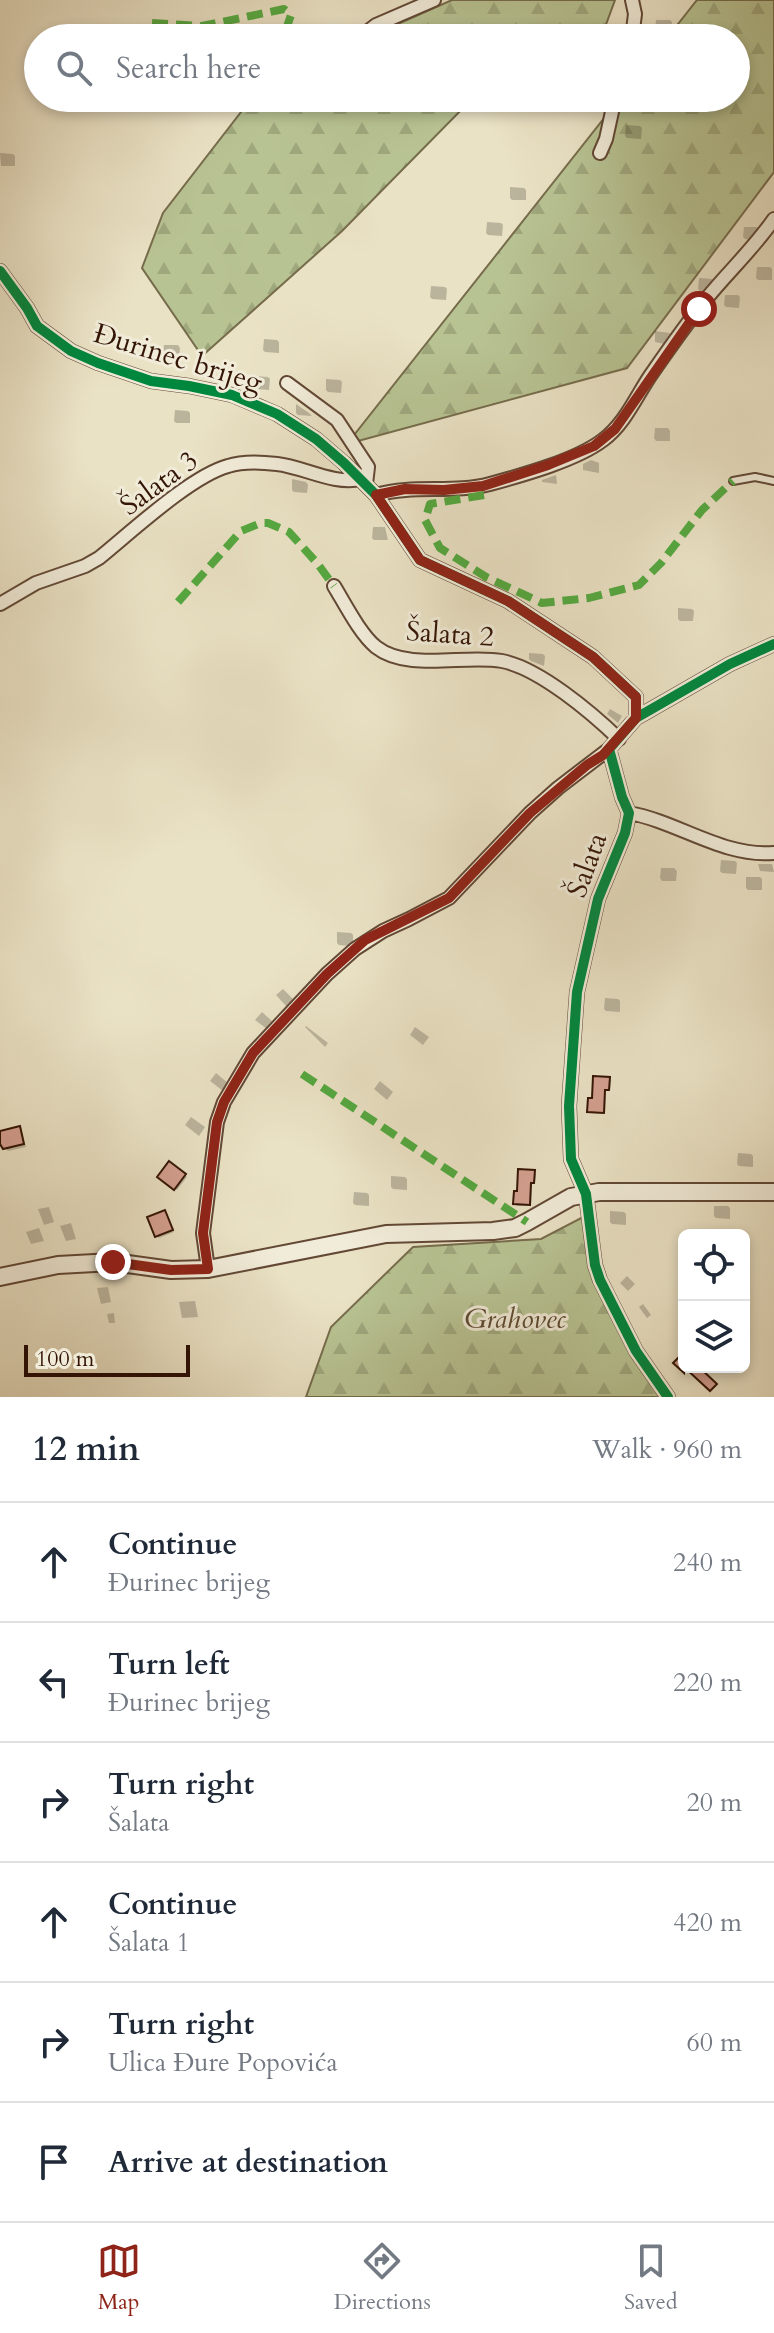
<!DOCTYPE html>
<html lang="en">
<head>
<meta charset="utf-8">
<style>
	body { margin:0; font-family:Cardo,serif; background:#f6f6f7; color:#1f2937 }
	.controls { position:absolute; right:24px; bottom:24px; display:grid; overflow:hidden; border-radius:12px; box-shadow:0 4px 12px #0003 }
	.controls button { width:72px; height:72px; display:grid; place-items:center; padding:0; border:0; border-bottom:2px solid #e0e1e3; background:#fff; color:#1f2937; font:40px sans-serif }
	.scale { position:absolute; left:24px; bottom:20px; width:166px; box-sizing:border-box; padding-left:8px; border:4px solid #341505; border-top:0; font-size:22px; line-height:28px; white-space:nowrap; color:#341505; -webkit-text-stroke:6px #f1ecd9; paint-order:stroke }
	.stop { position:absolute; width:24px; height:24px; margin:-18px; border:6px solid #8f2418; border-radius:50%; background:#fff }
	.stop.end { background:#8f2418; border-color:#fff; box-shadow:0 2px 8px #0008 }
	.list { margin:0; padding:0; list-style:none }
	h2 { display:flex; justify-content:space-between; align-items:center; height:104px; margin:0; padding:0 32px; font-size:34px }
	h2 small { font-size:26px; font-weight:400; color:#747a83 }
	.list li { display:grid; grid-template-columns:52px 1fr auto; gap:24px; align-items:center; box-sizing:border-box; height:120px; padding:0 32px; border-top:2px solid #e0e1e3 }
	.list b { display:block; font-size:30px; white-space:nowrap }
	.list p { margin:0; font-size:26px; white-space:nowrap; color:#747a83 }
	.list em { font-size:26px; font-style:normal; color:#747a83 }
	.icon { flex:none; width:44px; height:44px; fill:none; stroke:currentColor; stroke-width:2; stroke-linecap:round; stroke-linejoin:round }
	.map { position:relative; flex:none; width:774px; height:1397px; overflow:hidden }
	.search { position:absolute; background:#fff; box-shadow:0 4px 12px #0003; left:24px; right:24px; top:24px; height:88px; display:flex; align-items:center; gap:20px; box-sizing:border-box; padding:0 28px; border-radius:44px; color:#747a83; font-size:30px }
	.sheet { height:824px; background:#fff }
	nav { display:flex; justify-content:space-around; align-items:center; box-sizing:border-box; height:112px; border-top:2px solid #e0e1e3; background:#fff; font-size:22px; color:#747a83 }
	nav a { display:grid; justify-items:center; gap:4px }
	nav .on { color:#8f2418 }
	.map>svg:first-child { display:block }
</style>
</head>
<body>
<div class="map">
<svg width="774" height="1397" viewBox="0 0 774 1397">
	<defs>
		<pattern id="forest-firs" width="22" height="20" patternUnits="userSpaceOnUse" patternTransform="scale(2)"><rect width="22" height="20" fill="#b8c393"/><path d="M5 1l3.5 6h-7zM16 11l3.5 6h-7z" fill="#9fa77d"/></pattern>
	</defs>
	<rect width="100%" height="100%" fill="#eae2c5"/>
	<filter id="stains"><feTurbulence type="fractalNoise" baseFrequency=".0025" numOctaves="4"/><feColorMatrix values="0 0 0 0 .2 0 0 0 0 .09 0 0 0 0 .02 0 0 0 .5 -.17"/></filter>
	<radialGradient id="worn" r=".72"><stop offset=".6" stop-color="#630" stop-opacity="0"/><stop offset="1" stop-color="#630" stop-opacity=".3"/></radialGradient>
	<path fill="url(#forest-firs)" stroke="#766c4c" stroke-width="2" d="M452,0H615L601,38H366Z
		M697,0H774V172L627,368L347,444L620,98H736V38H667Z
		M287,98H473L342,231L202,356L142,268L163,213L248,103L281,102Z
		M585,1216L594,1278L631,1354L665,1397H306L331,1327L413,1247L541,1239Z"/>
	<path fill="#0003" d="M656,20H670L672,22L671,33H657L655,31Z
		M615,24L626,27L625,38L614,35Z
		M626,125L640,126L642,128L641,139L627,138L625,136Z
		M0,153L13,154L15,156V166H1Z
		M510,187L524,188L526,190V200H512L510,198Z
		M487,222L501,223L503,225L502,236L488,235L486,233Z
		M744,227H757L759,229L750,240L745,239L743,237Z
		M757,267H770L772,269V280H758L756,278Z
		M699,278L712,279L714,280L704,291H700L698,289Z
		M431,286L445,287L447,289L446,300L432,299L430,297Z
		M725,295H738L740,297L739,308L726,307L724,305Z
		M655,331L670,333L664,344L655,342Z
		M264,339L277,340L279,342V353L265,352L263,350Z
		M164,345H178L180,348L179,358H165L163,356Z
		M254,376L268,377L270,379L269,390L256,389L254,387Z
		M326,379L340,380L342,382L341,393L328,392L326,390Z
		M296,404L309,413L312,416L298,415L296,413Z
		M175,410L188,411L190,413V423H176L174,421Z
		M655,428H668L670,431V441H656L654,438Z
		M591,460L599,463V473L583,470V464Z
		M556,475L557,484L542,482V480Z
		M292,479L306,482L308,485L307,493L294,492L292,490Z
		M373,527H385L388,540H374L372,538Z
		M678,608L692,609L694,611L693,621H680L678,619Z
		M529,653L543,654L545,656L544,666L531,661L529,659Z
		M610,709L622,716L618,723L607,714Z
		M721,860L735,861L737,863L736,874L722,873L720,871Z
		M758,864H772L774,872L760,871Z
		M661,868H674L677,871L676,881H662L660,878Z
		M746,877H760L762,879V890H748L746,888Z
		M337,932L351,933L353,935V943L349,946L339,945L337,943Z
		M283,989L294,1000L287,1007L276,995Z
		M605,998L618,999L620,1001V1012L606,1011L604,1009Z
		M262,1012L273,1022L267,1029L255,1020Z
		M306,1026L328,1043L325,1047L305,1027Z
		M415,1027L429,1037L423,1045L410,1035Z
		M216,1073L228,1083L223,1091L210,1081Z
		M609,1078L611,1080L610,1091H606L605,1114L592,1113L590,1111Z
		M380,1081L393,1092L387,1100L374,1089Z
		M191,1117L205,1127L199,1136L185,1125Z
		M19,1128L22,1132L26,1147L8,1151L4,1147H0V1133Z
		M738,1153L751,1154L753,1156V1167L739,1166L737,1164Z
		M170,1164L187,1177L177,1190L160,1177Z
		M534,1172L536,1174L535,1184H532L531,1206H517L515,1204Z
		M391,1176L405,1177L407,1179V1190L393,1189L391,1187Z
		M354,1192L367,1193L369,1195V1206L355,1205L353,1203Z
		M714,1206H728L730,1208V1219L716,1218L714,1216Z
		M49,1207L54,1222L44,1225L38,1209Z
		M610,1211L624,1212L626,1214V1225L612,1224L610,1222Z
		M165,1212L174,1232L159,1238L157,1236Z
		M71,1223L76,1239L66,1241L60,1226Z
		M39,1228L44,1241L31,1244L26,1232Z
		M627,1276L635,1284L628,1291L620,1283Z
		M108,1287L111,1302L101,1304L97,1288Z
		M195,1301L198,1317L182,1318L179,1302Z
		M643,1304L651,1315L647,1318L639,1307Z
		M114,1313L115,1323H109L107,1314Z"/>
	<path fill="#d5a091" stroke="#341505" stroke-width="2" d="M593,1076L610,1077L609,1090H605L604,1113L587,1112L588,1098H592Z
		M20,1126L24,1144L3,1149L0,1144V1131Z
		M169,1161L186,1174L174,1190L157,1177Z
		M518,1169L535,1170L534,1183H531L530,1205L513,1204L514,1191H517Z
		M165,1210L173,1230L155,1237L147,1217Z
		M684,1352V1367H699L717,1384L710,1391L684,1367V1373L673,1363Z"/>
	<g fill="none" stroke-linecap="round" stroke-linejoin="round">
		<defs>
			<path id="service" d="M733,481L755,477L774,481"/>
			<path id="minor" d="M632,0L635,14L632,38
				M359,38L376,25L434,0
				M267,98L271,100L275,98
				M600,153L606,139L615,98
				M0,271L27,308L37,326L71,351L98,363L151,381L189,386L232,395L277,414L316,439L344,463L376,495L420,560L508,601L593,657L636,697V718
				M287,383L337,420L368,467L366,484
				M376,495C414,484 453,494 490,484C523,475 577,460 603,440C624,425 636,397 650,376C668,350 687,323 707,298C729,271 754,248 774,219
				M334,586C345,604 360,634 376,647C408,672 465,654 502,661C539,668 592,713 619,739
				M0,604L36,583L85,566L99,558C130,533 191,476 228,466C243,461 261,462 277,464C304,467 333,485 361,479
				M629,813C679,822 722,857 774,853
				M208,1269L203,1233L217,1122L224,1102L253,1053L327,974L355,949L383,931L409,919L449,898L530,813L558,788L609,749
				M668,1397L636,1351L600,1280L595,1265L586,1194L571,1159L569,1106L577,992L598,899L625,833L629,813L622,797L609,749L636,718L730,664L774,644"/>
			<path id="tertiary" d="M0,1277L58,1265L113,1262L171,1270L208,1269L386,1234L493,1231L515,1228L527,1222L571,1197L599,1192H774"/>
		</defs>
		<use href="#service" stroke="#624835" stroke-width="10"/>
		<use href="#minor" stroke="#624835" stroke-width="16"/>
		<use href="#tertiary" stroke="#624835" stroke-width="20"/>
		<use href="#service" stroke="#f1ecd9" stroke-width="6"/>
		<use href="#minor" stroke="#f1ecd9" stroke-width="12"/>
		<use href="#tertiary" stroke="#f1ecd9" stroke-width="16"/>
		<path stroke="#54a940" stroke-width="8" stroke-dasharray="16 8" stroke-linecap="butt" d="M152,23L202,26L284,9L291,15L283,38
			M484,495L430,504L425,520L440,548L486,577L542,603L589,598L639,585L661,563L702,510L733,481
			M178,602L241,531L261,523H268L289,532L317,563L334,586
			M302,1074L527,1222"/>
		<defs>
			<path id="cycleway" d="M0,271L27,308L37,326L71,351L98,363L151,381L189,386L232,395L277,414L316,439L344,463L376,495L420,560L508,601L593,657L636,697V718
				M668,1397L636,1351L600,1280L595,1265L586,1194L571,1159L569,1106L577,992L598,899L625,833L629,813L622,797L609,749L636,718L730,664L774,644"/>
		</defs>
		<use href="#cycleway" stroke="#f1ecd9" stroke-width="15"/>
		<use href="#cycleway" stroke="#00873e" stroke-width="10"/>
	</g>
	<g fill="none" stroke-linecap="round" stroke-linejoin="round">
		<path stroke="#8f2418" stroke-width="10" d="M113,1262L171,1270L208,1269L203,1233L217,1122L224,1102L253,1053L327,974L365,940L449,898L530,813L587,765L603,755L636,718V697L593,657L508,601L420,560L376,495L405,489L444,490L483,486L548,465L594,446L615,429L699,309"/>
	</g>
	<g text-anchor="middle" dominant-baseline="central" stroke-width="6" stroke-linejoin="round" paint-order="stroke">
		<g font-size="28" fill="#341505" stroke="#f1ecd9">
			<text transform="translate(178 358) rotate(17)">Đurinec brijeg</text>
			<text transform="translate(159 483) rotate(-36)">Šalata 3</text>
			<text transform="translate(450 634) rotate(4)">Šalata 2</text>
			<text transform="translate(587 865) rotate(-70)">Šalata</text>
		</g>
		<g font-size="28" font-style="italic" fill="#5c4930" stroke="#f1ecd9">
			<text x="515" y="1319">Grahovec</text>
		</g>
	</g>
	<rect width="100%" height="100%" filter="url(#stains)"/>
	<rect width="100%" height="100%" fill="url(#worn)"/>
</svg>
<div class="controls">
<button><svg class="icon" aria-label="locate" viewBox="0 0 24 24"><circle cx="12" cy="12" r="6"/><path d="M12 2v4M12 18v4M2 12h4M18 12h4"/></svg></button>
<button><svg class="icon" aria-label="layers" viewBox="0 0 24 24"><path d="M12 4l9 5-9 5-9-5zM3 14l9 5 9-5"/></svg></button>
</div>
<div class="scale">100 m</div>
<div class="stop" style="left:699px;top:309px"></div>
<div class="stop end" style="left:113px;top:1262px"></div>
<div class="search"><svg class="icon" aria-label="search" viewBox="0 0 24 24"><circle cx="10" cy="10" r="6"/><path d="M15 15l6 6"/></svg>Search here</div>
</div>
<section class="sheet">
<h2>12 min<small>Walk · 960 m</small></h2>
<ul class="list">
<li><svg class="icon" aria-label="ahead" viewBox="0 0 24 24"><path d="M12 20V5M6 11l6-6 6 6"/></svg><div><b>Continue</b><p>Đurinec brijeg</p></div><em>240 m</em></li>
<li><svg class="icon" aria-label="left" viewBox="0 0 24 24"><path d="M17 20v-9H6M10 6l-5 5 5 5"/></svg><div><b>Turn left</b><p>Đurinec brijeg</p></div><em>220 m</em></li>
<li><svg class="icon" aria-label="right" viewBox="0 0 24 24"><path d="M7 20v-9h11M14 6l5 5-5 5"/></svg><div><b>Turn right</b><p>Šalata</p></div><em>20 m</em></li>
<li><svg class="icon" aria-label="ahead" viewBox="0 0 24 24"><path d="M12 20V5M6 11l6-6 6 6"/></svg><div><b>Continue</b><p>Šalata 1</p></div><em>420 m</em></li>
<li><svg class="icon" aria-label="right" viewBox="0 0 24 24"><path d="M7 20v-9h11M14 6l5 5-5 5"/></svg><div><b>Turn right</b><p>Ulica Đure Popovića</p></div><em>60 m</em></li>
<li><svg class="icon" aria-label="arrive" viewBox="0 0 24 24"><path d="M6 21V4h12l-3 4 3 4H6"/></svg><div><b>Arrive at destination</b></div></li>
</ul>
</section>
<nav>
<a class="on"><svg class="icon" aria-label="map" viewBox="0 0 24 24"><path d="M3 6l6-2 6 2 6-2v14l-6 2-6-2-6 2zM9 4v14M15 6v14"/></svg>Map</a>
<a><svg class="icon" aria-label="directions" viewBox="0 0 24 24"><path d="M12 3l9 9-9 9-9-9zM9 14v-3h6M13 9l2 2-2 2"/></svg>Directions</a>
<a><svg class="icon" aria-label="saved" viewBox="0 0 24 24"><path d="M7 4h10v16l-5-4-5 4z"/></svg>Saved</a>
</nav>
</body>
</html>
